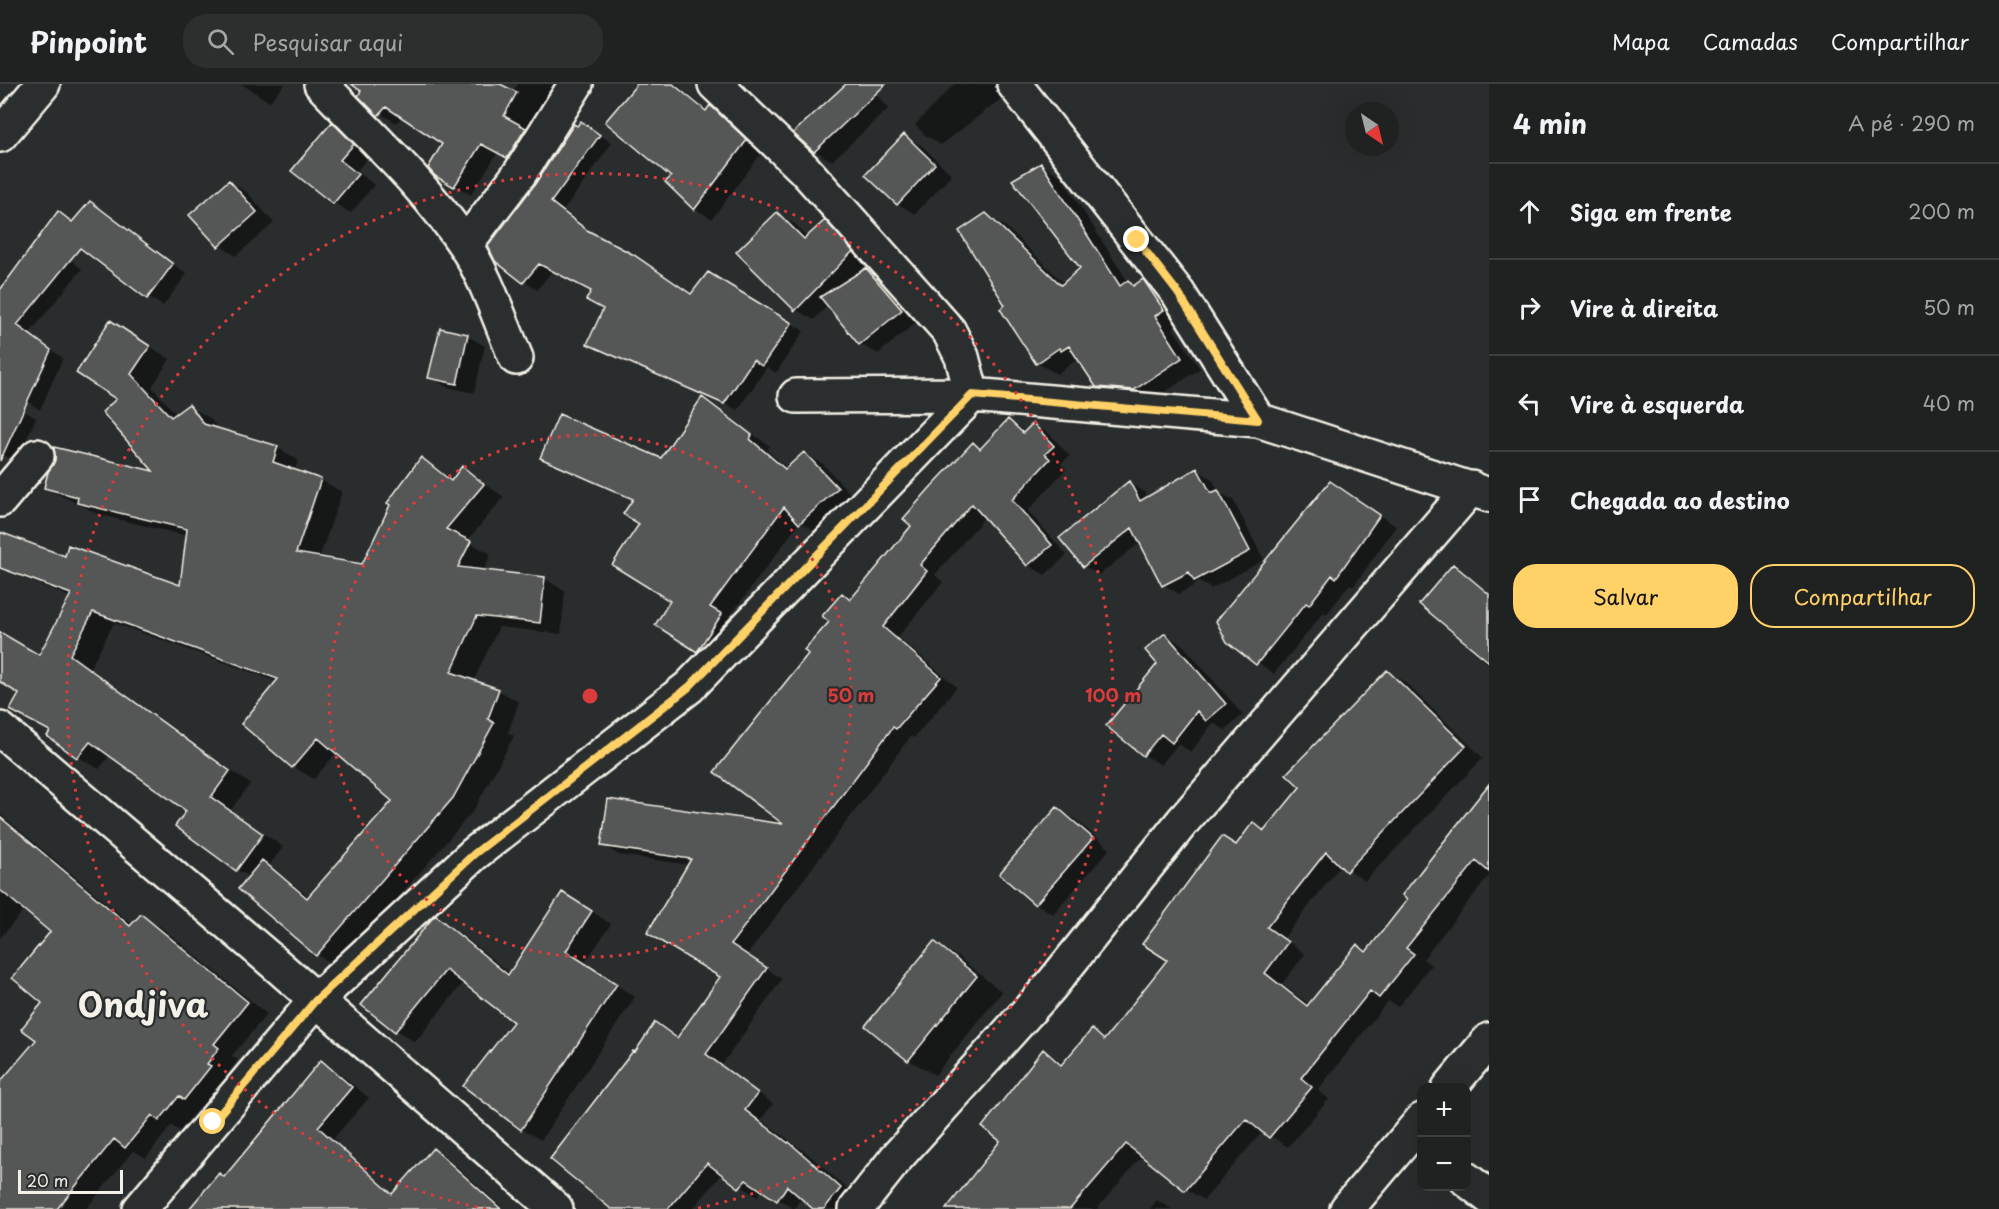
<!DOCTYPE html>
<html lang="pt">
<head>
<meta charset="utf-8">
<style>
	body { margin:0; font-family:"Playpen Sans",sans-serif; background:#2d2f2f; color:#f1f3f6 }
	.controls { position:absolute; right:18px; bottom:18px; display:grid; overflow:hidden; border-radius:12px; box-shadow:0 6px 24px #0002 }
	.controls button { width:54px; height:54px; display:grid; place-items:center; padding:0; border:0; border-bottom:2px solid #3d3f40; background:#202222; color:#f1f3f6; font:30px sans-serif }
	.compass { position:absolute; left:1345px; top:18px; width:54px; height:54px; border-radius:50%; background:#202222; box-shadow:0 6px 24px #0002; rotate:145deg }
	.scale { position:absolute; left:18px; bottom:15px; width:105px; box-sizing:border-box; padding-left:6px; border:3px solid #f4f1e8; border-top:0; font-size:16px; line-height:21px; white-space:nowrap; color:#f4f1e8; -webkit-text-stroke:4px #2a2d2e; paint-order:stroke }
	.stop { position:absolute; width:18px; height:18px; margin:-14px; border:4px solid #ffd166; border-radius:50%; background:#fff }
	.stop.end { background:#ffd166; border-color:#fff; box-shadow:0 2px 6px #0008 }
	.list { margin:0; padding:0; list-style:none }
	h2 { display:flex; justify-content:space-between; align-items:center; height:78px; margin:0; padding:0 24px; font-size:26px }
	h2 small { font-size:20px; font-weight:400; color:#a2a4a5 }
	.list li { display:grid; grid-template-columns:39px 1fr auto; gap:18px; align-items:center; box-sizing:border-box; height:96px; padding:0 24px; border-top:2px solid #3d3f40 }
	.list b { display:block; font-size:22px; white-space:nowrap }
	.list em { font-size:20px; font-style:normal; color:#a2a4a5 }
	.actions { display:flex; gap:12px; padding:18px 24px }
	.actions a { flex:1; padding:14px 0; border:2px solid #ffd166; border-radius:24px; text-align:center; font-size:21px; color:#ffd166 }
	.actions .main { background:#ffd166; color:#111 }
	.icon { flex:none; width:33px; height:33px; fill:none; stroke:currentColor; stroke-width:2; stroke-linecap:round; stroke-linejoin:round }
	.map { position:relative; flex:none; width:1489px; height:1125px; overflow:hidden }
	header { display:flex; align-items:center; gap:36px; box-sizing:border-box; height:84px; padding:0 30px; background:#202222; border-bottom:2px solid #3d3f40 }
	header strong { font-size:28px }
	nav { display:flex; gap:33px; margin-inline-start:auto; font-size:21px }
	.search { width:420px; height:54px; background:#2d2f2f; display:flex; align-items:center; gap:15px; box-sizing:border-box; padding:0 21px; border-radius:24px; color:#a2a4a5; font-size:22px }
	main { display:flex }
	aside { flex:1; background:#202222 }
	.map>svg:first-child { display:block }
</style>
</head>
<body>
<header>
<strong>Pinpoint</strong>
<div class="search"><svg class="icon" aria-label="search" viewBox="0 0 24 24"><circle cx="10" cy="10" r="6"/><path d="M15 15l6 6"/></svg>Pesquisar aqui</div>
<nav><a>Mapa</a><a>Camadas</a><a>Compartilhar</a></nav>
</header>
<main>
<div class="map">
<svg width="1489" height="1125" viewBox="0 0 1489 1125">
	<rect width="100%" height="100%" fill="#2a2d2e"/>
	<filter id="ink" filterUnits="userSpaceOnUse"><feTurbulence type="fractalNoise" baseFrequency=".0167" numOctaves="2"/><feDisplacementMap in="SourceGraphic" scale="12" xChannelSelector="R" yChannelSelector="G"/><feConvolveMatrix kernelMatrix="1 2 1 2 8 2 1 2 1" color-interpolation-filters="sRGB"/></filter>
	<g filter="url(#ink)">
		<path fill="#0007" fill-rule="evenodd" d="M242,0H285L269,18Z
			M368,0H497L512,8L518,0H569L524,82L498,68L471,111L436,91L444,60L403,32L396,39L380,29Z
			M639,0H676L708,27L711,23L728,33L763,67L712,135L695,125L673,92Z
			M848,0H862L871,5L889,24L832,77L815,67Z
			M954,0H998L1006,11L941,61L925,51L915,41Z
			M581,38L612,59L564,126L598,154L692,211L722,197L804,247L776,289L767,283L738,326L589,259L605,225L593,207L553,186L537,206L497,176Z
			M332,40L349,50L370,71L357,87L374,101L351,129L334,119Z
			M904,52L922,62L952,91L915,130L898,120Z
			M1041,81L1061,92L1128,198L1135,202L1143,197L1163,208L1182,238L1173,244L1200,285L1153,316L1116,313L1097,302L1078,275L1057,290L1037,279L1002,226L1007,222L986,131L1005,142L1065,200L1082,184Z
			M230,98L247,108L274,139L236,172L219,161Z
			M90,119L187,190L163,222L148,213Z
			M777,130L795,140L808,154L825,138L842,148L869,178L859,189L866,186L884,196L918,237L878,270L860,260L828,221L814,236L796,226L738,168Z
			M53,161L82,185L29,250L63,274L40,326L0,299V204L7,209Z
			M132,251L170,275L152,303L177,331L189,322L210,334L219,346L277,363L298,376L295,387L321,396L342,408L319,475L363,482L422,375L453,396L462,384L504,413L467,457L491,470L483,488L544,494L565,507L561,550L499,543L473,598L498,606L519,618L508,649L514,652L474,726L338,883L317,871L240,804L250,793L237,786L188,727L110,671L99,685L78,673L49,651L52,647L21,609L0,597V549L40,573L71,513L0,485V450L66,474L181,503L187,452L100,431L46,404L157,390L119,315ZM114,539L278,598L293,683L314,695L337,668L394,717L310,813L269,782L283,763L231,726L250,700L90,584Z
			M467,252L485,262L474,309L447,303L430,293Z
			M702,315L770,362L767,366L788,385L805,370L823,380L855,415L819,449L800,438L728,535L739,542L716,577L698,566L672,517L634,416L542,374L662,376Z
			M0,323L23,326L36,334L17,377L0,370Z
			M1008,337L1025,347L1034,341L1050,350L1070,372L1061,380L1066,385L1028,427L1067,471L1045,491L1028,481L985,433L935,491L943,498L898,553L957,603L914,654L911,652L747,871L782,895L722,981L773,1020L761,1036L807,1069L857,1114L849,1125H815L802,1113L794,1125L763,1105L757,1113L723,1089L693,1125H618L636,970L656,940L679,954L722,893L690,781L619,771L602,761L789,743L810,570L831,538L842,511L852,516L914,442L973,360L982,365Z
			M1197,386L1212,395L1220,409L1233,416L1264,476L1211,505L1200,498L1179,510L1164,501L1141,458L1099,491L1084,482L1061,454L1129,399L1145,408L1148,414Z
			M1331,399L1396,442L1354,502L1350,500L1327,530L1324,528L1274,590L1228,557Z
			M1453,482L1489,508V581L1481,574L1483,571Z
			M1165,551L1183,561L1243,631L1225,646L1213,639L1191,668L1178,660L1161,681L1144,671L1108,642L1159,580Z
			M1387,588L1405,598L1483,674L1365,797L1341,781L1284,854L1305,870L1282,900L1310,921L1357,862L1368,868L1409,815L1404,811L1489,703V792L1423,875L1431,881L1398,923L1388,917L1318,1006L1329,1015L1288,1063L1263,1047L1204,1116L1186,1105L1143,1071L1097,1125H948L1002,1057L1044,967L1064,980L1092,947L1106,956L1169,876L1237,762L1254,740L1266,747Z
			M1057,725L1075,735L1110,765L1053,830L1036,820L1001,790Z
			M0,730L133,841L141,832L161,843L267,930L232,972L238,976L226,992L230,995L204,1026L199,1023L180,1047L171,1042L146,1074L133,1067L86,1125H0V1000L38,956L52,848L25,825L0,854Z
			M582,821L611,840L584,880L635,913L541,1056L522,1045L465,1001L515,937L464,898L415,958L396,946L436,833L455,845L511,890Z
			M934,859L960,874L1002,908L935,991L909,976L867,942Z
			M321,978L338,988L369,1014L334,1054L338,1057L313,1085L353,1125H200Z
			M433,1066L448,1075L501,1122L499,1125H416Z
			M1157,1116L1172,1125H1150Z"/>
		<path fill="#555756" stroke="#f4f1e8" stroke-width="1.5" d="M351,0H500L517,8L504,32L526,44L507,74L481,60L454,103L435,92L428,84L442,60L386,23L378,32L358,12L361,7Z
			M637,0H673L706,27L710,21L747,56L694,126L665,98L671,93L605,38Z
			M846,0H886L814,68L793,49Z
			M581,37L600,51L551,118L587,146L634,171L691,210L708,188L792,239L762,282L753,276L724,320L587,260L603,225L586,216L591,207L539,180L523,199L495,177L488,162L535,100L574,40L577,42Z
			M332,38L354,60L340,76L358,90L333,120L291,87Z
			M904,50L935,80L897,121L865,91Z
			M1041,79L1120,202L1128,196L1133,202L1143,195L1164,226L1155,232L1182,274L1134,306L1096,303L1069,262L1061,267L1059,264L1036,280L1000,225L1005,221L959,147L986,129L1061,201L1080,184L1012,96Z
			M229,96L257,128L218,163L189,131Z
			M90,117L173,180L147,215L80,164L17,241L51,266L0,377V206L58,127L72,138Z
			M777,128L804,155L825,136L853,167L795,227L736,168Z
			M866,184L902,226L859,261L820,213Z
			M110,236L150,262L131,290L171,333L189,320L204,340L278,362L273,378L321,395L296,469L362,480L390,421L387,419L421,373L451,397L462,382L484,400L446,445L471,457L458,483L545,493L540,539L477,532L451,588L499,605L488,635L494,639L453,714L316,872L238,805L262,776L307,814L392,717L318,654L292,684L241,640L278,595L93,528L70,571L230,687L211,713L263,750L236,787L175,742L186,727L90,658L77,674L47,652L50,647L10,626L19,610L0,598V548L39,571L71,510L0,484V448L65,472L68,461L180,501L187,445L77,419L78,413L44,404L48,388L55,376L54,363L153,387L102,328L116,315L76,289Z
			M440,244L468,250L457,300L428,294Z
			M702,313L752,351L750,355L785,385L804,368L838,404L799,440L784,423L710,523L722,530L697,568L655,541L670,517L612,481L639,440L623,430L633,415L540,374L559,330L661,374Z
			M1008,335L1023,349L1033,339L1054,362L1045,370L1050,375L1012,416L1052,461L1027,482L972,420L920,481L927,487L883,543L941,593L896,645L893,643L731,860L767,884L706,970L758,1009L745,1026L788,1059L789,1058L841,1104L824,1125H813L787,1102L777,1117L746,1096L739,1104L707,1079L668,1125H611L550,1075L633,967L635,968L655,938L677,954L720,893L647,849L691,775L601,762L608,715L783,740L714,688L808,570L804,566L829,538L822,532L842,509L850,516L911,442L903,435L929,405L973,358L980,365Z
			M1197,384L1211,409L1218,406L1250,467L1194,497L1189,488L1162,502L1132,444L1083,483L1059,454L1129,397L1140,417Z
			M1330,397L1380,431L1336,494L1332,491L1309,521L1306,519L1256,581L1227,558L1216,537Z
			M1453,480L1489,510V578L1419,520Z
			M1165,549L1226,620L1206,637L1197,627L1172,659L1161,650L1143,672L1106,642L1157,580L1145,566Z
			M1387,586L1466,662L1346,788L1326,768L1267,843L1288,858L1265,889L1307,922L1357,860L1366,868L1407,816L1402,811L1489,700V788L1476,777L1406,864L1414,870L1379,914L1370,907L1301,994L1312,1003L1269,1054L1246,1035L1185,1107L1126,1060L1070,1125H946L1000,1057L982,1043L1043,965L1061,981L1092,945L1104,956L1167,876L1142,860L1222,752L1236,761L1253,738L1264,747L1300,703L1286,690Z
			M1057,723L1093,754L1035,821L999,790Z
			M0,733L130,842L141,830L248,918L214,960L219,964L207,980L211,982L184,1016L179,1012L159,1037L152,1031L125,1064L114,1055L57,1125H0V998L36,956L21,945L42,919L12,894L50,848L0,806Z
			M562,808L592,827L566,867L617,900L521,1046L463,1002L513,938L446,886L395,948L361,921L435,831L508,891Z
			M934,857L977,892L908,977L865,942Z
			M321,976L352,1003L318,1043L392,1110L433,1064L501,1125H189L219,1089L224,1093Z"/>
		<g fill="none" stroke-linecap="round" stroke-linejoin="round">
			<defs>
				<path id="street" d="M321,0C370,52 426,102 465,161C487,195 500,237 516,274
					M715,0L804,85L949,247L962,273L972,311L796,312
					M1014,0L1178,209L1258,336
					M0,51L43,0
					M465,161L520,89L576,0
					M0,416L37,372
					M1449,1004L1489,956
					M1466,1095L1489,1113
					M140,1125L315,917L474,770L689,603L972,311L1258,336L1489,411
					M856,1125L898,1072L1049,904L1183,737L1471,404
					M1347,1125L1422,1036"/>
				<path id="secondary" d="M0,645L272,877L556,1125"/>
			</defs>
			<use href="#street" stroke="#f4f1e8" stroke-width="38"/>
			<use href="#secondary" stroke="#f4f1e8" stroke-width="38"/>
			<use href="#street" stroke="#2a2d2e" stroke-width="33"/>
			<use href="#secondary" stroke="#2a2d2e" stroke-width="33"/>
		</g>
	</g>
	<g fill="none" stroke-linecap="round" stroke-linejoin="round" filter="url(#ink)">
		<path stroke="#ffd166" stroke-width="8" d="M213,1038L315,917L474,770L689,603L972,311L1258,336L1178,209L1137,156"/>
	</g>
	<g fill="none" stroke="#d93c3b" stroke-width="3" stroke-dasharray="3 6">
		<circle cx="590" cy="612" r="261"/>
		<path d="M486 1125A523 523 0 1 1 694 1125"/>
	</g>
	<g text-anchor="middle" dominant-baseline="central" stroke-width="4.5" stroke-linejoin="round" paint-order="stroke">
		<g font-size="33" font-weight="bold" fill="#f4f1e8" stroke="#2a2d2e">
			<text x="143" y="919">Ondjiva</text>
		</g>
	</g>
	<circle cx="590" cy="612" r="9" fill="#d93c3b" stroke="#2a2d2e" stroke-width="3"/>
	<g font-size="18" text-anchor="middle" font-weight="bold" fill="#d93c3b" stroke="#2a2d2e" stroke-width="4.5" stroke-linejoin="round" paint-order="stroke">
		<text x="851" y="618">50 m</text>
		<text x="1113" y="618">100 m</text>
	</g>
</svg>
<div class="controls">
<button>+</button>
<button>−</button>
</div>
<svg class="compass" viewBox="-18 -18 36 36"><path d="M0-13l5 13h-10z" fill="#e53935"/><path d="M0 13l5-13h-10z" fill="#a2a4a5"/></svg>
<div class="scale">20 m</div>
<div class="stop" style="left:213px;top:1038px"></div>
<div class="stop end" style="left:1137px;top:156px"></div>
</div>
<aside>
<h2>4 min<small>A pé · 290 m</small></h2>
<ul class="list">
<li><svg class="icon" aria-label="ahead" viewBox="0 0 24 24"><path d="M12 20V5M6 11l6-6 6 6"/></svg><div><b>Siga em frente</b></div><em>200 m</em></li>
<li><svg class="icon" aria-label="right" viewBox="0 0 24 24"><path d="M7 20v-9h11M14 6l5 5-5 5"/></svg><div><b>Vire à direita</b></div><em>50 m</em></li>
<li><svg class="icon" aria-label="left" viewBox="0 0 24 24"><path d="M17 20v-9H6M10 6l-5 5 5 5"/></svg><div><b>Vire à esquerda</b></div><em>40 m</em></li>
<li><svg class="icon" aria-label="arrive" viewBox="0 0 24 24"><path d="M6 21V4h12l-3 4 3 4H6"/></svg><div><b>Chegada ao destino</b></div></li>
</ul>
<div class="actions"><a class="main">Salvar</a><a>Compartilhar</a></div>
</aside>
</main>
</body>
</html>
